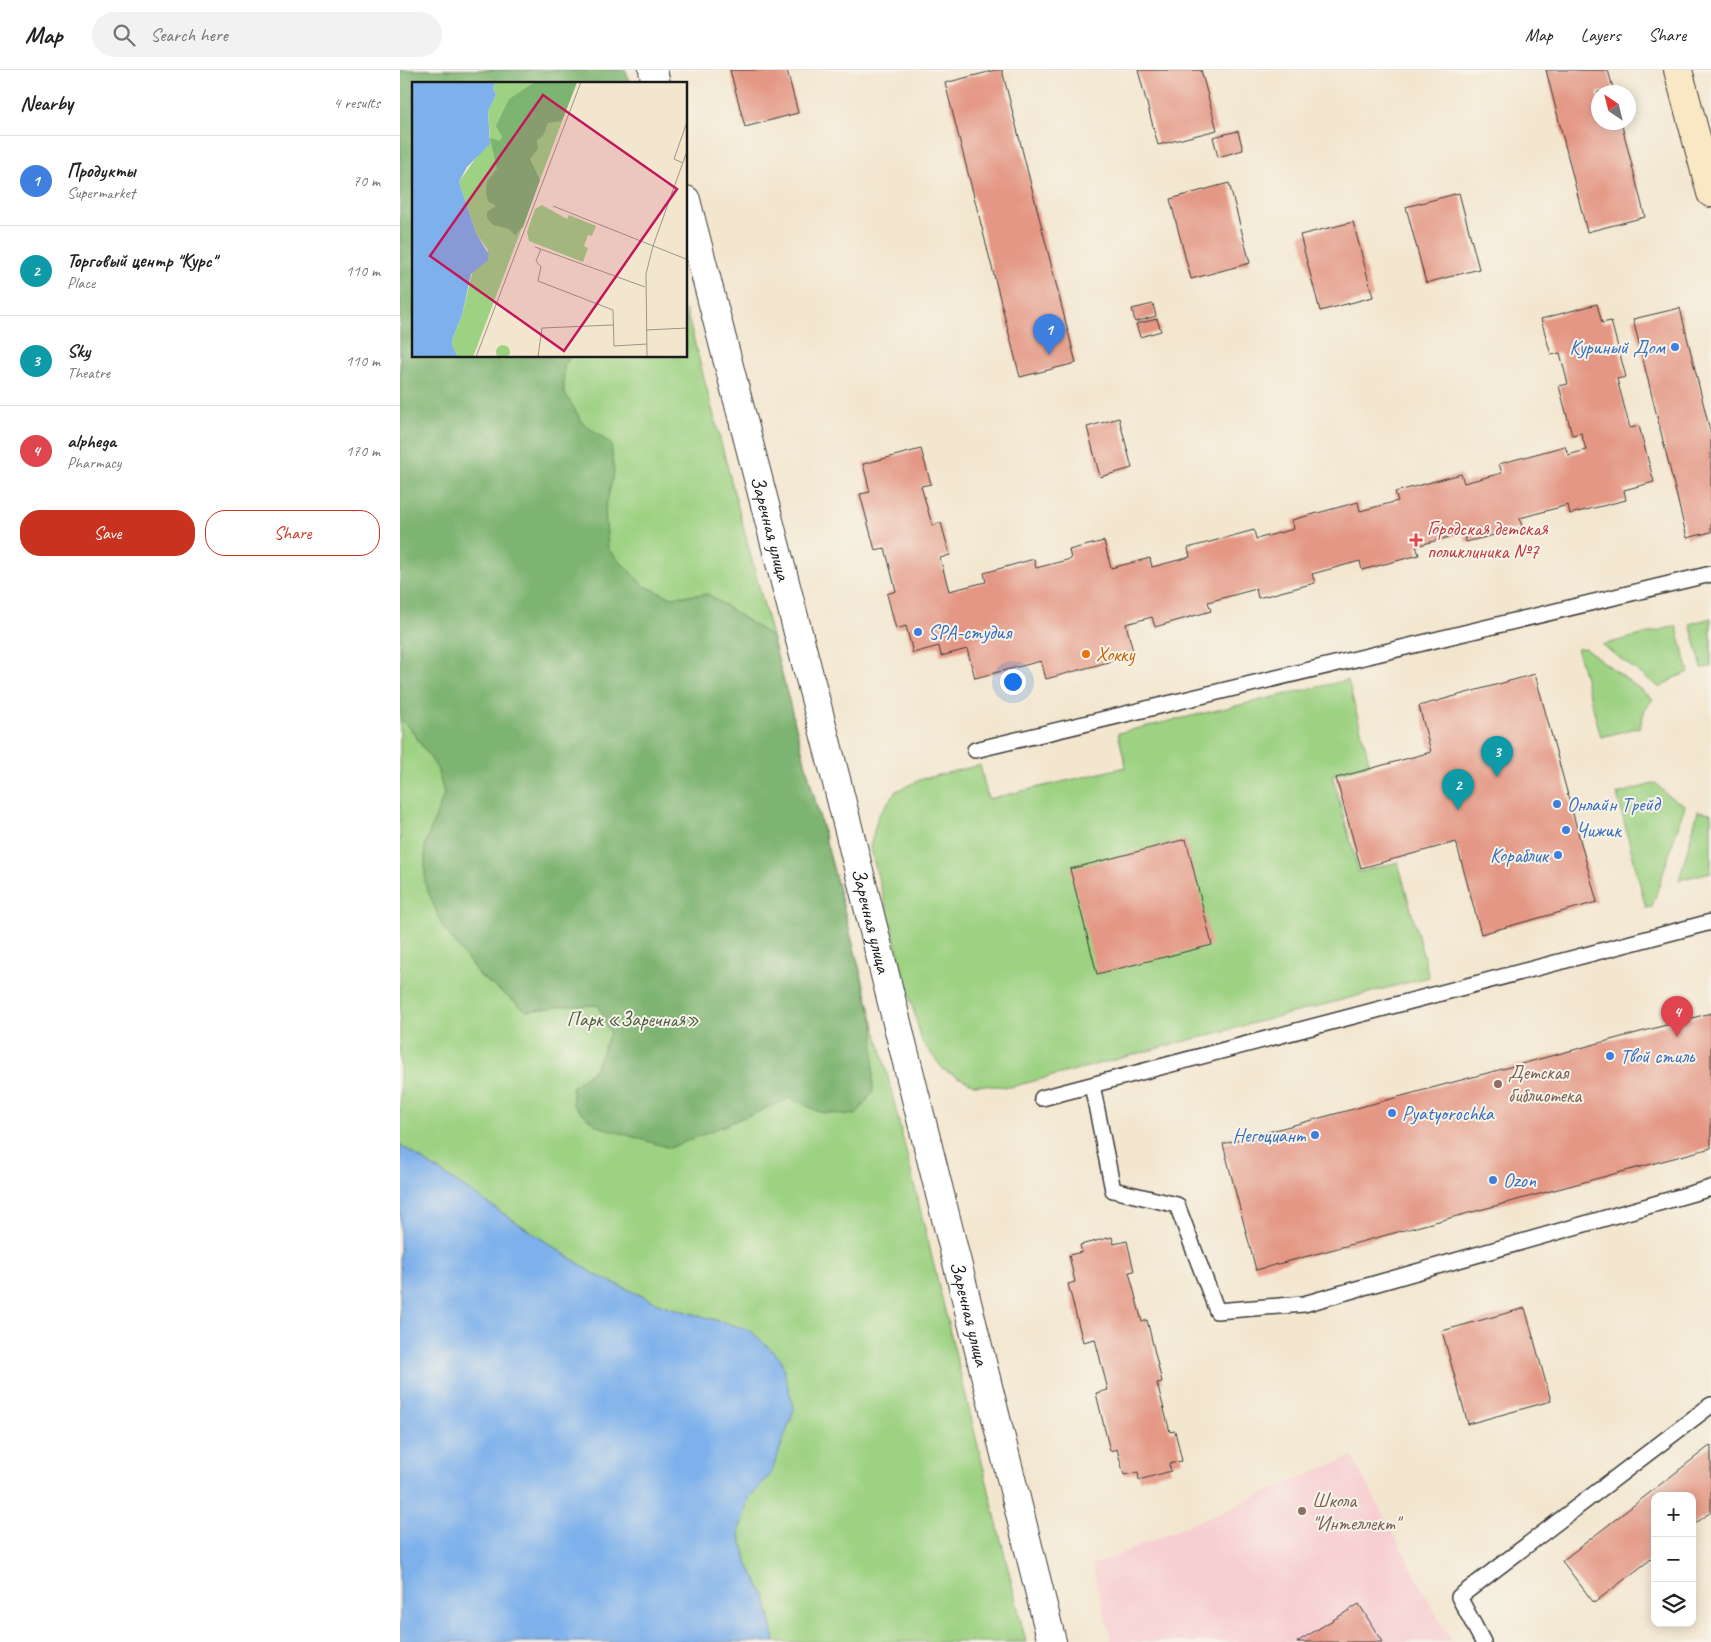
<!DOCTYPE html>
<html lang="en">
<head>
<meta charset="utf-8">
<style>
	body { margin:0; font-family:Caveat,sans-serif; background:#f2f2f2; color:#222 }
	.controls { position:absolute; right:15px; bottom:15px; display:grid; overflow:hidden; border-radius:10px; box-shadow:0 2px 12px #0003 }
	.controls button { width:45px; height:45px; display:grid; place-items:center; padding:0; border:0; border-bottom:1px solid #e0e0e0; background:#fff; color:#222; font:25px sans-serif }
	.compass { position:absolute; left:1191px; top:15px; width:45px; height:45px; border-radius:50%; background:#fff; box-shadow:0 2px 12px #0003; rotate:325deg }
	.you { position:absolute; left:612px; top:611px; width:18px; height:18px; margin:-12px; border:4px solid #fff; border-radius:50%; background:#1a73e8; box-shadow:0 0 0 8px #1a73e833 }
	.badge { display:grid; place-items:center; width:32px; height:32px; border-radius:50%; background:#c8321e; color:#fff; font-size:16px; font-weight:700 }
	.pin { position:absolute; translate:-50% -41px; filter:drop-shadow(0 1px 2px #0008) }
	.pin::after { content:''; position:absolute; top:26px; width:18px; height:15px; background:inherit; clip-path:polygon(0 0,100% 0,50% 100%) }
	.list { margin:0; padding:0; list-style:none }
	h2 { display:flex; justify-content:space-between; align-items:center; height:65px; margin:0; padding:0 20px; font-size:21px }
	h2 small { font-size:16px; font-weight:400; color:#767676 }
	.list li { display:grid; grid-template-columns:32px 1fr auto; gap:15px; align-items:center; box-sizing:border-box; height:90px; padding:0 20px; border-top:1px solid #e0e0e0 }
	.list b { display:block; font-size:19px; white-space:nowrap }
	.list p { margin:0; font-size:16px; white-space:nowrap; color:#767676 }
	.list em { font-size:16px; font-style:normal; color:#767676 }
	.actions { display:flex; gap:10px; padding:15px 20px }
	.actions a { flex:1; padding:11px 0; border:1px solid #c8321e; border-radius:20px; text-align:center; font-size:18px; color:#c8321e }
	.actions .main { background:#c8321e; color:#fff }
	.icon { flex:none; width:28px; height:28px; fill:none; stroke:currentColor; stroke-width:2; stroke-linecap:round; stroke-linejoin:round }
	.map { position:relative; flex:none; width:1311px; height:1572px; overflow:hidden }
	header { display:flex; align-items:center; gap:30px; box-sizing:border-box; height:70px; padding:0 25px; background:#fff; border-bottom:1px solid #e0e0e0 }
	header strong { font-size:24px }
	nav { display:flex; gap:28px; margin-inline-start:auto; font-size:18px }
	.search { width:350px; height:45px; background:#f2f2f2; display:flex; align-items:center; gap:12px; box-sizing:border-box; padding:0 18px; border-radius:28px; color:#767676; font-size:19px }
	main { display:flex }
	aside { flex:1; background:#fff }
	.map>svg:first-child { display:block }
</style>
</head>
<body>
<header>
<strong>Map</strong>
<div class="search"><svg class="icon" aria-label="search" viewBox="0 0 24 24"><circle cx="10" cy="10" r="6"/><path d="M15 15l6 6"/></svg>Search here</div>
<nav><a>Map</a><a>Layers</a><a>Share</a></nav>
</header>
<main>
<aside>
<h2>Nearby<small>4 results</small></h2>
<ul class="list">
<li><span class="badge" style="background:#3f7fe0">1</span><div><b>Продукты</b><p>Supermarket</p></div><em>70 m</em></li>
<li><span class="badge" style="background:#0f9aa8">2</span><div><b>Торговый центр &quot;Курс&quot;</b><p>Place</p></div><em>110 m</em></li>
<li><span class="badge" style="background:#0f9aa8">3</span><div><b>Sky</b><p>Theatre</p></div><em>110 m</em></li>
<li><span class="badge" style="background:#e0444e">4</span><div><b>alphega</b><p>Pharmacy</p></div><em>170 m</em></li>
</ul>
<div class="actions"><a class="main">Save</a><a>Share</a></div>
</aside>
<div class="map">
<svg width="1311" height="1572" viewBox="0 0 1311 1572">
	<rect width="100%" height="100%" fill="#f7f3e8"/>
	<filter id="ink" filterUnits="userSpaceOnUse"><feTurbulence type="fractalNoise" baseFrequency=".02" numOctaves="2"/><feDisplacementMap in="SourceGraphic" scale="10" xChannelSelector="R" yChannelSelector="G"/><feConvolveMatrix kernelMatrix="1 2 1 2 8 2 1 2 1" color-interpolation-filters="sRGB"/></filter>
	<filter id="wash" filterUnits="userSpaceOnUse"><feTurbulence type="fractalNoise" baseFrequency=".0096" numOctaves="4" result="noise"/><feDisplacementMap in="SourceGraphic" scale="20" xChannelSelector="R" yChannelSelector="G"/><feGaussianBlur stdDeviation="1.12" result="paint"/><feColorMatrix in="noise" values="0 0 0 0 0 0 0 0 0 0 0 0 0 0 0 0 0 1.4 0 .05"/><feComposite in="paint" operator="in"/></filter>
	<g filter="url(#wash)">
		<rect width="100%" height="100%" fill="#f3e6cf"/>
		<path fill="#f7cfd3" d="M952,1386L1051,1572H712L692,1496Z"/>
		<path fill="#9ed283" stroke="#5d7750" d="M0,0H226L229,14H14V286H286V240L482,983L626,1572H375L366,1528L348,1495L339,1462L348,1429L371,1404L350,1260L262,1235L196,1205L0,1075Z
			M1311,548V597L1302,598L1290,554Z
			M1276,556L1289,602L1274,608L1260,618L1202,575Z
			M1185,578L1253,629L1245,639L1240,657L1201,667L1177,579Z
			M948,610L970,695L932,705L959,802L998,792L1029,907L611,1017L574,1015L544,1000L522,972L470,777L478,746L496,721L522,709L580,695L588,729L726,697L718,663Z
			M1256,713L1268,726L1285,735L1252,837L1246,838L1217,724Z
			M1298,741L1311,743V802L1279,810Z"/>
		<path fill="#7eb471" stroke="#4d6846" d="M0,0H226L229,14H14V286H171L164,296V322L183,353L211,374L214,402L205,440L208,479L243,515L270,527L308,524L372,567L474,955L473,1021L456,1045L419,1042L391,1028L270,1078L197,1056L173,1035L172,1017L195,999L210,963L198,935L166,936L127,941L80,906L43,857L25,814V775L44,724L37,698L12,661L0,649Z"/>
		<path fill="#7eb1eb" stroke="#4d6684" d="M0,1075L196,1205L262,1235L350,1260L381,1289L394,1340L371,1404L348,1429L339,1462L348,1495L366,1528L375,1572H0Z"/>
		<g id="blocks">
			<path fill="#e49784" d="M330,0H387L398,43L345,57Z
				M596,0H602L676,293L620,307L545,13Z
				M738,0H801L817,60L758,75Z
				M1146,0H1208L1214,22H1198V52H1221L1245,147L1187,162Z
				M838,61L843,80L818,87L813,67Z
				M829,113L850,193L791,209L770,129Z
				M1059,123L1079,199L1026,213L1006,137Z
				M953,152L973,227L920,241L900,165Z
				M753,234L756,246L735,252L732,239Z
				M1197,234L1202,253L1211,251L1226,307L1217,309L1230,358L1239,356L1254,412L1224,420L1226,430L1170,444L1168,435L1120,448L1122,458L1066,472L1064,463L1016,476L1019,485L962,500L960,491L912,504L915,513L858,528L856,519L808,532L811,541L755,557L752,547L726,554L734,585L646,609L641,591L575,608L567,579L541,586L539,576L513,583L506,556L496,559L487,524L496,521L485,478L475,480L460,424L470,422L463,394L521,379L531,414L521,416L532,455L541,453L550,485L540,488L549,521L586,512L584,503L634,489L636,498L671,489L669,480L704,471L711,498L750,488L752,497L790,487L788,478L854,460L856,469L894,459L892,450L958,432L960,441L998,431L995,422L1061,404L1064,413L1102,403L1099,394L1165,376L1168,385L1186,380L1181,363L1172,365L1159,316L1168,314L1160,283L1151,285L1141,249Z
				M1280,238L1311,365V462L1287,468L1233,249Z
				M757,249L761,261L740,267L736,254Z
				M719,348L732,398L700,407L687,357Z
				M1135,604L1197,832L1081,864L1056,772L961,798L936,708L1031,682L1019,636Z
				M786,769L812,875L697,904L670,799Z
				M1311,943V1078L856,1200L823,1074Z
				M712,1167L714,1174L727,1171L734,1201L729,1202L742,1252L747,1250L762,1312L757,1313L770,1362L775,1361L782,1391L769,1394L771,1401L739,1410L738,1402L724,1405L717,1379L710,1381L696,1323L708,1320L695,1269L683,1272L668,1214L675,1212L669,1185L682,1182L680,1175Z
				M1125,1238L1151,1331L1068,1354L1042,1261Z
				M1311,1375V1442L1292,1456V1426H1255V1486L1194,1533L1162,1491Z
				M959,1534L982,1572H897Z"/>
		</g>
	</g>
	<g filter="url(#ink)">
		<use href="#blocks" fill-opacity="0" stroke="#3c3a37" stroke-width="1"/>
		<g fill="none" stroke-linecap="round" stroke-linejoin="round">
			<defs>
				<path id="lane" d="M575,680L1311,504
					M692,1015L713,1120L777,1135L817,1241L904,1234L1311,1118
					M642,1028L1311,852
					M1083,1572L1059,1527L1311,1335"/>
				<g id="street">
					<path d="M253,0L256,14"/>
					<path id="s1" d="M286,130L437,713L652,1572"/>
				</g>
				<path id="secondary" d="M1278,0L1311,123"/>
			</defs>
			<use href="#lane" stroke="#3c3a37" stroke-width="18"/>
			<use href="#street" stroke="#3c3a37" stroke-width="30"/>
			<use href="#secondary" stroke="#3c3a37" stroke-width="30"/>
			<use href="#lane" stroke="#fff" stroke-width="15"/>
			<use href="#street" stroke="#fff" stroke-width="28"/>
			<use href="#secondary" stroke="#fae7c3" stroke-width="28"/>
		</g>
	</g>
	<g fill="#3f7fe0" stroke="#f7f3e8" stroke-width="2">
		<circle cx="1275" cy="277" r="5"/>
		<circle cx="518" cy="562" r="5"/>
		<circle cx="1157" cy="734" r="5"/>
		<circle cx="1166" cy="760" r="5"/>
		<circle cx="1158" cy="785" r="5"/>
		<circle cx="1210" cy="986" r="5"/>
		<circle cx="992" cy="1043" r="5"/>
		<circle cx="915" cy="1065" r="5"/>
		<circle cx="1093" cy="1110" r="5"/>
	</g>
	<path fill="#e0444e" stroke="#f7f3e8" stroke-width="2" d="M1013.5 462.5h5v5h5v5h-5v5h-5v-5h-5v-5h5z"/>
	<circle fill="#e8710a" stroke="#f7f3e8" stroke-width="2" cx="686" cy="584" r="5"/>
	<g fill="#8d6e63" stroke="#f7f3e8" stroke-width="2">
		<circle cx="1098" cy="1014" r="5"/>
		<circle cx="902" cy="1441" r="5"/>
	</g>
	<g text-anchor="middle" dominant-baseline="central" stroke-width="4" stroke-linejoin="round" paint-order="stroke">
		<g font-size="20" fill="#366cbe" stroke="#f7f3e8" text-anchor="start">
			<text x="1265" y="277" text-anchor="end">Куриный Дом</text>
			<text x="528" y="562">SPA-студия</text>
			<text x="1167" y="734">Онлайн Трейд</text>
			<text x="1176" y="760">Чижик</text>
			<text x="1148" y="785" text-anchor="end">Кораблик</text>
			<text x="1220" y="986">Твой стиль</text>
			<text x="1002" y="1043">Pyatyorochka</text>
			<text x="905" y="1065" text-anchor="end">Негоциант</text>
			<text x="1103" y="1110">Ozon</text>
		</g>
		<g font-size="20" fill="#1c1c1c" stroke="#f7f3e8">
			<text stroke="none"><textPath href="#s1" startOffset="339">Заречная улица</textPath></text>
			<text stroke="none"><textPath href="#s1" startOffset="744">Заречная улица</textPath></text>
			<text stroke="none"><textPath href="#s1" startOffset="1149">Заречная улица</textPath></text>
		</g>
		<g font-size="20" fill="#be3a42" stroke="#f7f3e8" text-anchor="start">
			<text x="1027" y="458">Городская детская<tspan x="1027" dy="23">поликлиника №7</tspan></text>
		</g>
		<g font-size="20" fill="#c56008" stroke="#f7f3e8" text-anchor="start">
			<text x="696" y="584">Хокку</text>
		</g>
		<g font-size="20" fill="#4a5c40" stroke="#f7f3e8">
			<text x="233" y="949">Парк «Заречная»</text>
		</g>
		<g font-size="20" fill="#785e54" stroke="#f7f3e8" text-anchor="start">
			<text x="1108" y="1002">Детская<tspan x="1108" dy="23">библиотека</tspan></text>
			<text x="912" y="1430">Школа<tspan x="912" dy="23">"Интеллект"</tspan></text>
		</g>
	</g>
	<g transform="translate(12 12)">
		<rect width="275" height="275" fill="#f3e6cf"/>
		<path d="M83,0H165L61,275H46L40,263L41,255L50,233L61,188L68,184L76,168L64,151L47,100L78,56L76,29L84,13L81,6ZM130,123L155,137L157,133L184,144L180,154L176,153L172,164L176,166L171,180L117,159L115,150L123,127ZM84 270a7 7 0 1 1 14 0a7 7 0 1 1-14 0Z" fill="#9ed283"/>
		<path d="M123,0H165L152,34L149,39L136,41L131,54L125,58L126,67L118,77L128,98L111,145L103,153L97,147L81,143L75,136V130L84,124L76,119L74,112L75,99L85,87L78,56L88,59L90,55L84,44L97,17Z" fill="#7eb471"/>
		<path d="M0,0H83L81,6L84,13L76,29L78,62L55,85L47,100L64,151L77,173L75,179L59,192L50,233L41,255L40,263L46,275H0Z" fill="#7eb1eb"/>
		<path fill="none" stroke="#9d9587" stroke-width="1" d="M271,81L262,77L275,40M141,124L274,177M123,165L233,205M129,167L124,179L129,185L126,199L201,228L202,264L235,262M234,248L275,246M64,275L169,0M126,275L130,246L201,243M235,275L234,192L241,164L275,69"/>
		<path fill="#c2185b" fill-opacity="0.15" stroke="#c2185b" stroke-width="2.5" d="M131,13L265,107L152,269L18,174Z"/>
		<rect width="275" height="275" fill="none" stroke="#1c1c1c" stroke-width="2.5"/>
	</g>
</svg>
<div class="controls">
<button>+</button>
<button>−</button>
<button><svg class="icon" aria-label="layers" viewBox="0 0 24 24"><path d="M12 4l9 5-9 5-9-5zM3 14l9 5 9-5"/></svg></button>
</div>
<svg class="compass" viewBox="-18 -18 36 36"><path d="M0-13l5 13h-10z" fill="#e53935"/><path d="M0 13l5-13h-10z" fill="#767676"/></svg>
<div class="you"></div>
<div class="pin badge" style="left:649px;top:285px;background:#3f7fe0">1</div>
<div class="pin badge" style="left:1058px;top:740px;background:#0f9aa8">2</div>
<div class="pin badge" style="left:1097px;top:707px;background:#0f9aa8">3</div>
<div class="pin badge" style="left:1277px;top:967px;background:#e0444e">4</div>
</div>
</main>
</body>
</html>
